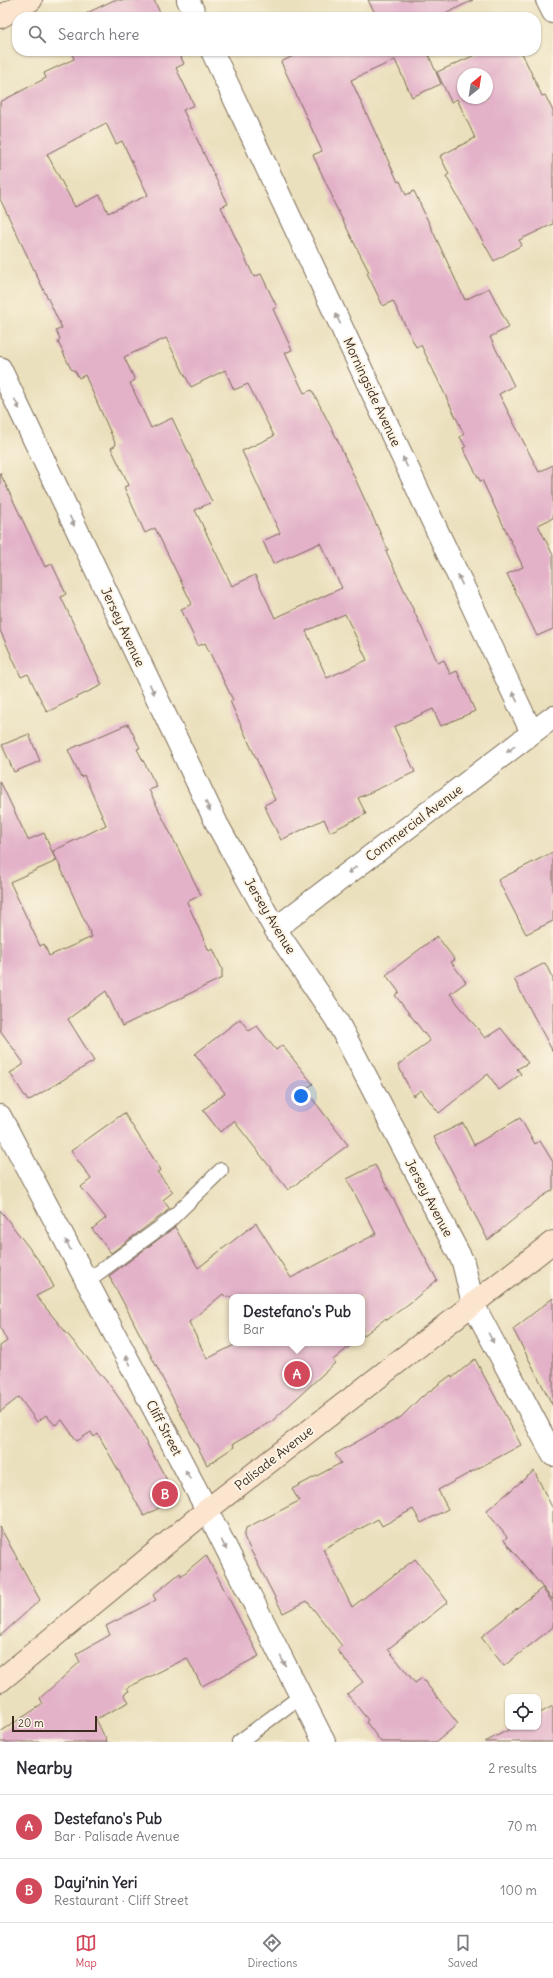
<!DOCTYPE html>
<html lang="en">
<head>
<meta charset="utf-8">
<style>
	body { margin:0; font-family:Delius,sans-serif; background:#f7f7f7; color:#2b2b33 }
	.controls { position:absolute; right:12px; bottom:12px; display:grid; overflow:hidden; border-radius:8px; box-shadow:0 1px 3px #0004 }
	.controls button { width:36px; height:36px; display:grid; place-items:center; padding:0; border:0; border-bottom:1px solid #e1e1e2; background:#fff; color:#2b2b33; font:20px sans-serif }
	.compass { position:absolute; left:457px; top:68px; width:36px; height:36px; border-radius:50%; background:#fff; box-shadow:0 1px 3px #0004; rotate:30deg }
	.scale { position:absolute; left:12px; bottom:10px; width:85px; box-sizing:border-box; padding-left:4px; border:2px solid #3b2a1e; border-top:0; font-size:11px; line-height:14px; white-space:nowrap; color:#3b2a1e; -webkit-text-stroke:3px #fcf5e5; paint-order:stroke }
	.you { position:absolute; left:301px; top:1096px; width:14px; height:14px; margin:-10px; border:3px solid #fff; border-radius:50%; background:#1a73e8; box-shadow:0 0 0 6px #1a73e833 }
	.badge { display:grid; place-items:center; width:26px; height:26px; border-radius:50%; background:#d1495b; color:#fff; font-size:13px; font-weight:700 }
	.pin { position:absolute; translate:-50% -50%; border:2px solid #fff; box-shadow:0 1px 4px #0006 }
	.popup { position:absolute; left:229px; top:1294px; width:136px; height:52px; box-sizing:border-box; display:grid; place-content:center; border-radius:8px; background:#fff; filter:drop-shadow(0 1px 3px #0005); font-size:13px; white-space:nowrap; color:#7c7c81 }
	.popup b { font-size:15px; color:#2b2b33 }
	.popup::after { content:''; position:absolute; left:50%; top:100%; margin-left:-8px; border:8px solid transparent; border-top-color:#fff }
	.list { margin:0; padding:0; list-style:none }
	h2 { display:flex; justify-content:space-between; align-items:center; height:52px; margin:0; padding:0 16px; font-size:17px }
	h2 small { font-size:13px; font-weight:400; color:#7c7c81 }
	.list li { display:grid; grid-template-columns:26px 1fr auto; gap:12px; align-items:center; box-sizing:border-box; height:64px; padding:0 16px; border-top:1px solid #e1e1e2 }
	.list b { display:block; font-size:15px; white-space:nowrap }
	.list p { margin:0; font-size:13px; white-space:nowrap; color:#7c7c81 }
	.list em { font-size:13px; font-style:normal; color:#7c7c81 }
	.icon { flex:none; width:22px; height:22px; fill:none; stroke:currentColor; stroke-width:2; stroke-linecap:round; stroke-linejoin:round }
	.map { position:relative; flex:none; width:553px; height:1742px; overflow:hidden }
	.search { position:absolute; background:#fff; box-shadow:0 1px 3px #0004; left:12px; right:12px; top:12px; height:44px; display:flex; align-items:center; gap:10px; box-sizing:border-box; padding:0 14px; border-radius:16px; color:#7c7c81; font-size:15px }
	.sheet { height:180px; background:#fff }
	nav { display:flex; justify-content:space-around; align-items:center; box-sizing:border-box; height:56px; border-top:1px solid #e1e1e2; background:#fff; font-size:11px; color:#7c7c81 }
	nav a { display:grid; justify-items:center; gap:2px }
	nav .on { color:#d1495b }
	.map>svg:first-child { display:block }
</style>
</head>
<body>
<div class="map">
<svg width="553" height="1742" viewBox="0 0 553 1742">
	<rect width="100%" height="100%" fill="#fcf5e5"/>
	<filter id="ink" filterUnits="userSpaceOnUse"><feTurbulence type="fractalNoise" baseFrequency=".025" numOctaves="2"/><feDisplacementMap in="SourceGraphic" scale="8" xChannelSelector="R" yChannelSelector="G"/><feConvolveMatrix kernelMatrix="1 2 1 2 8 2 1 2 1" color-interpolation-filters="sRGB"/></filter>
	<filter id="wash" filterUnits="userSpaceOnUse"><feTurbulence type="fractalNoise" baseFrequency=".012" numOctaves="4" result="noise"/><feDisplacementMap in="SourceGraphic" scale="16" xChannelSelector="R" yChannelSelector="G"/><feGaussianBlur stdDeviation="0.9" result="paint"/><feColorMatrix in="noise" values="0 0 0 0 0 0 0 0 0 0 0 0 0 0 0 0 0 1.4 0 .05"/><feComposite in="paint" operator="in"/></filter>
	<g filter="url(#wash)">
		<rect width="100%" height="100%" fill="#ebe0bd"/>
		<g id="blocks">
			<path fill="#e3b2c9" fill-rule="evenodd" d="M114,0H154L162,17H89L87,13Z
				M368,0H473L439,17H377Z
				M71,51H178L184,64L176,68L194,105L183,110L228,204L221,207L254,277L261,274L277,307L273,309L292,350L285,353L304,393L312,390L335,435L388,550L386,551L438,663L444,660L450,674L457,671L475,711L441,726L433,709L394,727L415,772L358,798L366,814L330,832L324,819L281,840L264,805L275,800L230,701L233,700L205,643L198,646L181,609L192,604L155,528L145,533L124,487L129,485L111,448L116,445L85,375L79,378L75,371L71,369L58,342L60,338L56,331L62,328L0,199V102L46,78L44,73L74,59ZM106,123L116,144L122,141L148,195L108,213L100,195L75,207L47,154ZM166,338L191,387L225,370L234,390L248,384L274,436L242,451L280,533L263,541L273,564L320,543L342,588L275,618L255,575L232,586L195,510L212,502L172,418L151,428L130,383L135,380L124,357ZM345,614L367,660L327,678L306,631Z
				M303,51H427L441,84L412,97L395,60L351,80L398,182L400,181L406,195L414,191L465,300L489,288L509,327L490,337L514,386L499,394L539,472L553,465V518L538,525L553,555V629L537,636L507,574L523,567L482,480L480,481L463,448L466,447L460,437L464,434L421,345L416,347L393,301L383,306L367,273L369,272L332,199L333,198L313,155L322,151L281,62Z
				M484,51H521L542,96L545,95L553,111V224L519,240L522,245L494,261L446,176L449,174L440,156L475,138L457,99L451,102L437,72ZM463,74H487V98H463Z
				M0,473L45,567L52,564L66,594L61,597L102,685L47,712L28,674L21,677L0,630Z
				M128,724L140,748L137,749L157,787L149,790L201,895L187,902L209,951L213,949L222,969V978L122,1026L106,991L68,1019L94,1061L28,1101L10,1073L23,1065V1062L0,1030V781L28,840L44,833L56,861L10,882L40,946L44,944L49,956L92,937L53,851L106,825L84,775L81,777L68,750Z
				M29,734L40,761L14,772L2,745Z
				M553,852V921L526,934L498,880Z
				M437,936L455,960L451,962L466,982L450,994L485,1038L501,1028L528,1063L517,1069L521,1074L499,1090L488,1074L439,1113L421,1090L413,1096L398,1065L430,1041L395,995L399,992L386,975Z
				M545,963L553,979V1052L514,979Z
				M240,1019L249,1031L257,1026L276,1050L282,1045L313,1084L308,1087L311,1090L308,1093L348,1145L288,1190L234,1121L220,1132L203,1110L225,1093L195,1054Z
				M124,1113L161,1170L157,1172L173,1192L163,1200L169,1208L166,1212L111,1253L92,1229L106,1218L81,1187L91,1179L71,1151Z
				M520,1118L535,1144L540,1141L553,1162V1190L540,1198L488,1240L434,1137L463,1123L474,1145Z
				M375,1165L437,1280L411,1302L387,1320L386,1318L362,1337V1297H226L223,1294L189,1322L207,1359L238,1343H354L333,1360L335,1363L271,1422L233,1444L234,1447L207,1465L128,1311L109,1276L175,1227L198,1268L256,1223L291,1278L376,1234L347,1179Z
				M0,1210L43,1266L54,1287L36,1296L112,1388L132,1417L177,1498L144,1516L98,1434L94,1437L91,1432L77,1441L62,1420L55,1425L46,1415L37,1422L19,1397L0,1412V1346L7,1341L0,1327Z
				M553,1298V1406L513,1329Z
				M475,1359L521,1445L438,1490L448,1509L421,1523L413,1509L382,1526L378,1519L323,1549L352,1607L415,1559L448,1602L388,1649L415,1683L422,1678L458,1724L436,1742H381L366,1722L368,1720L347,1694L363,1682L337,1650L342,1646L307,1601L283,1613L244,1537L246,1528L299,1501L292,1489L341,1463L335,1454L401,1417L422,1396V1397L451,1375L452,1378Z
				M534,1471L553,1509V1600L504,1540L507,1537L486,1511Z
				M0,1527L40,1600L0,1636Z
				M206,1555L259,1656L202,1686L187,1658L127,1688L129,1691L124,1694L129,1702L96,1719L107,1742H0V1732L43,1704L40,1698L80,1662L76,1654L110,1635L106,1626L156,1600L153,1595L180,1573L181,1576Z
				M542,1588L553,1603V1627L504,1666L481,1637Z
				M553,1706V1742H485L514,1727H538V1714Z"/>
		</g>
	</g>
	<g filter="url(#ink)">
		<use href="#blocks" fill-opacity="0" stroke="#796a56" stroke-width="1"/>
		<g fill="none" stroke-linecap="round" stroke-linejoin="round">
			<defs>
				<path id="service" d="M87,1281L168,1222L221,1170
					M239,1742L301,1696"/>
				<path id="minor" d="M188,0L196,17
					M547,0L553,12
					M212,51L532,733
					M0,368L217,824L275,929L336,1019L463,1262L473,1304L553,1455
					M275,929L553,717
					M0,1116L207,1510L324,1742"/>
				<path id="secondary" d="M0,17L31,0
					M0,1681L207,1510L553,1242"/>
			</defs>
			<use href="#service" stroke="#796a56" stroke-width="16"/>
			<use href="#minor" stroke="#796a56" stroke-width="24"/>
			<use href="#secondary" stroke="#796a56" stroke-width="24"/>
			<use href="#service" stroke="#fff" stroke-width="14"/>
			<use href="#minor" stroke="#fff" stroke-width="22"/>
			<use href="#secondary" stroke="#fce5cf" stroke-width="22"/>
		</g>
		<defs><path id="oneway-solid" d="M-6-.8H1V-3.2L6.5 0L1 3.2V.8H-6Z"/></defs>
		<g fill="#a79f9a">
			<use href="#oneway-solid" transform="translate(338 319) rotate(-115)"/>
			<use href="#oneway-solid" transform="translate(17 404) rotate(65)"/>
			<use href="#oneway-solid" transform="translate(405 462) rotate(-115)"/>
			<use href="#oneway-solid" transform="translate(72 521) rotate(65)"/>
			<use href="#oneway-solid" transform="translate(460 580) rotate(-115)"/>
			<use href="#oneway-solid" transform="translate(152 689) rotate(65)"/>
			<use href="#oneway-solid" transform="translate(515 697) rotate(-115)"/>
			<use href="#oneway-solid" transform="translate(511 749) rotate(143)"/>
			<use href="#oneway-solid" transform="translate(208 806) rotate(65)"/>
			<use href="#oneway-solid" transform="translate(352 870) rotate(143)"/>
			<use href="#oneway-solid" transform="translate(68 1245) rotate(-118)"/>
			<use href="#oneway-solid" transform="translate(491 1338) rotate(62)"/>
			<use href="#oneway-solid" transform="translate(128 1360) rotate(-117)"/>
			<use href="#oneway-solid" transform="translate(188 1475) rotate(-118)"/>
			<use href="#oneway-solid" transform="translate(224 1545) rotate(63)"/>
			<use href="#oneway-solid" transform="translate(283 1661) rotate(63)"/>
		</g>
	</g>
	<g text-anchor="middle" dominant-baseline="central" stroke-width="4" stroke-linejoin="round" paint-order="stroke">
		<g font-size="13" fill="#3b2a1e" stroke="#fcf5e5">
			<text transform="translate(372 392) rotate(65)">Morningside Avenue</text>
			<text transform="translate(123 627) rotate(65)">Jersey Avenue</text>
			<text transform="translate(414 823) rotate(-37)">Commercial Avenue</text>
			<text transform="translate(270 916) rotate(59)">Jersey Avenue</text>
			<text transform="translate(429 1198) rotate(62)">Jersey Avenue</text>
			<text transform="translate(164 1428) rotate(62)">Cliff Street</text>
			<text transform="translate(274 1458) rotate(-38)">Palisade Avenue</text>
		</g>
	</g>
</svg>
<div class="controls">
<button><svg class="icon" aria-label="locate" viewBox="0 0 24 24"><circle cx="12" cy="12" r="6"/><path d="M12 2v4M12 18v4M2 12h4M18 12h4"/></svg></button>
</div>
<svg class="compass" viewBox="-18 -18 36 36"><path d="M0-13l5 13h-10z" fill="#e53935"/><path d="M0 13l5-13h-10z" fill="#7c7c81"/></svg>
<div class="scale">20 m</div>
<div class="you"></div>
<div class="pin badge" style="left:297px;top:1374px">A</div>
<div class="popup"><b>Destefano's Pub</b>Bar</div>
<div class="pin badge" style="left:165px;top:1494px">B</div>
<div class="search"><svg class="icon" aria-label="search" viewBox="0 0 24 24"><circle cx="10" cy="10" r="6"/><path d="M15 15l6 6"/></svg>Search here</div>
</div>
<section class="sheet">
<h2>Nearby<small>2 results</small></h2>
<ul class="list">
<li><span class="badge">A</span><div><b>Destefano's Pub</b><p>Bar · Palisade Avenue</p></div><em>70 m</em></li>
<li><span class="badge">B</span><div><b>Dayi’nin Yeri</b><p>Restaurant · Cliff Street</p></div><em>100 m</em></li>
</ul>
</section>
<nav>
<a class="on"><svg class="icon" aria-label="map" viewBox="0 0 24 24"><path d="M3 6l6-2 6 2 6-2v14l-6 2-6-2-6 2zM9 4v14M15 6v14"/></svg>Map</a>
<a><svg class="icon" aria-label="directions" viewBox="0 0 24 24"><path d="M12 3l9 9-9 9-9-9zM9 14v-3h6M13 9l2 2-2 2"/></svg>Directions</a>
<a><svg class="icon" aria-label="saved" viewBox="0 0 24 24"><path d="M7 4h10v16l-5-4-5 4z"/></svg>Saved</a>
</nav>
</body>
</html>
